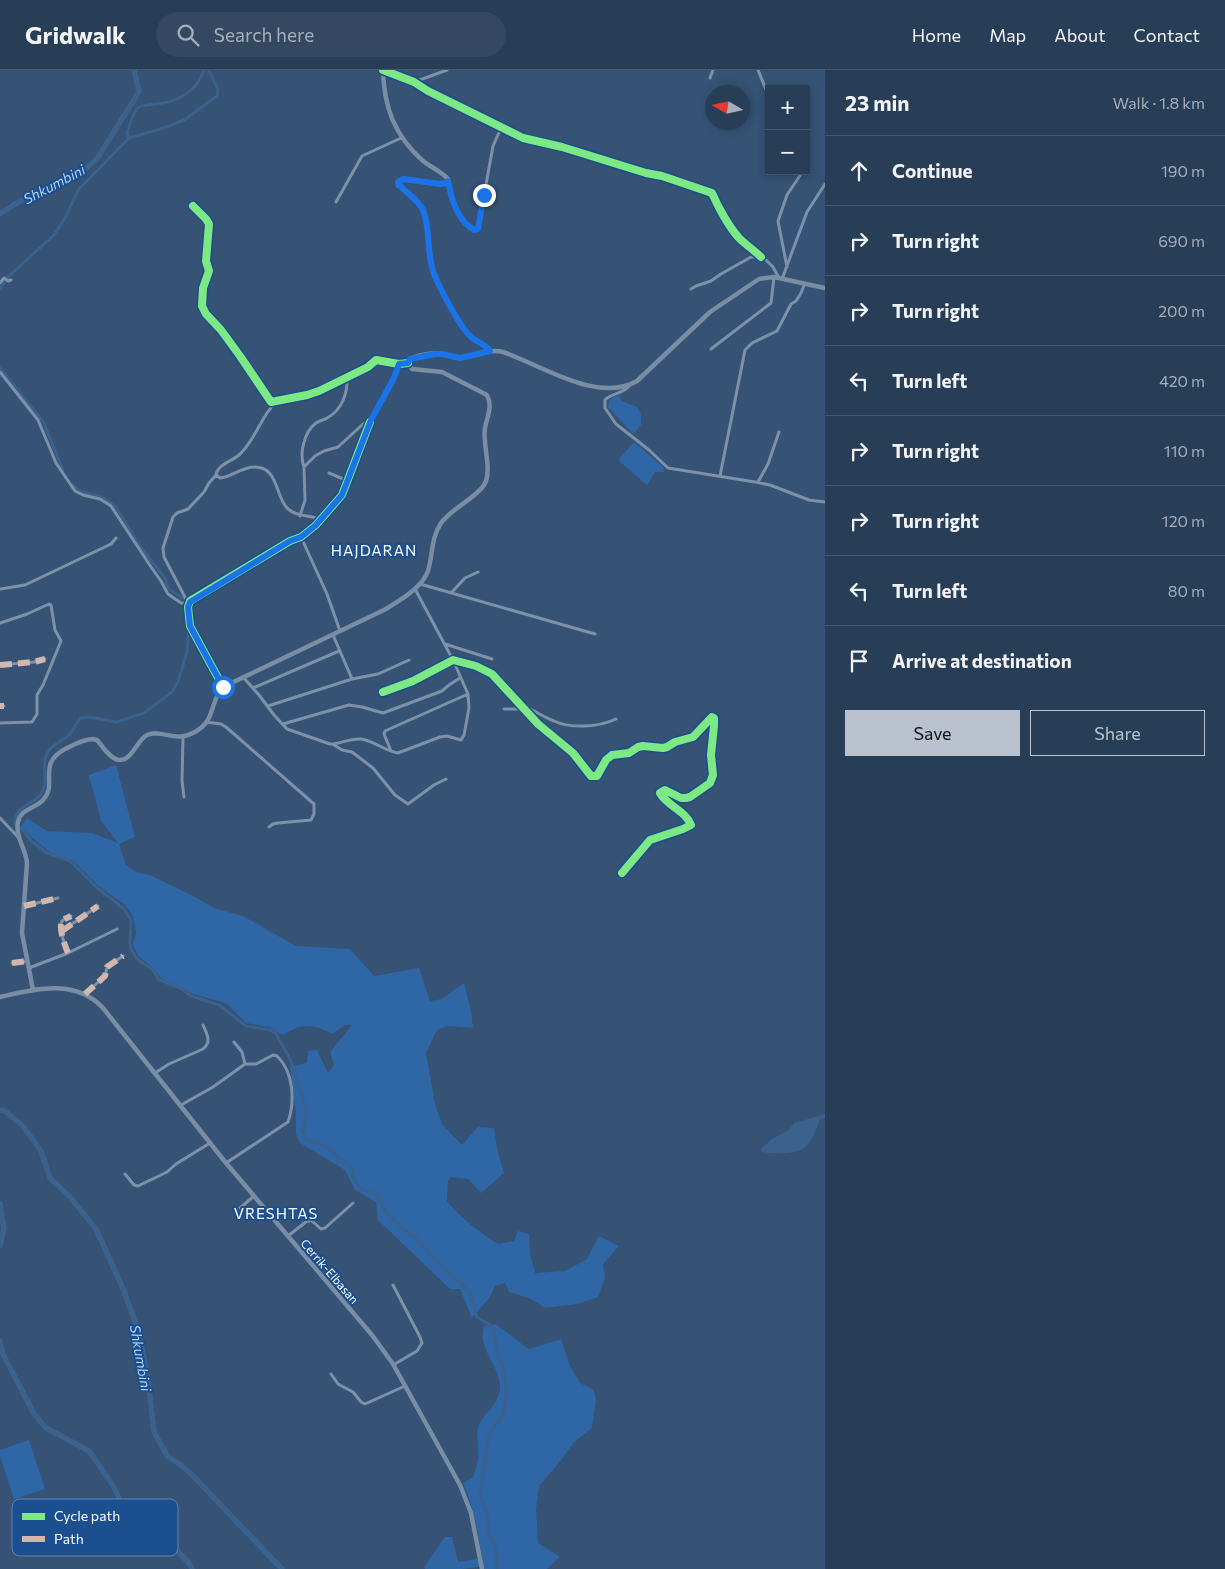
<!DOCTYPE html>
<html lang="en">
<head>
<meta charset="utf-8">
<style>
	body { margin:0; font-family:Commissioner,sans-serif; background:#344961; color:#f1f3f6 }
	.controls { position:absolute; right:15px; top:15px; display:grid; overflow:hidden; border-radius:0px; box-shadow:0 2px 8px #0003 }
	.controls button { width:45px; height:45px; display:grid; place-items:center; padding:0; border:0; border-bottom:1px solid #44576d; background:#283e57; color:#f1f3f6; font:25px sans-serif }
	.compass { position:absolute; left:705px; top:15px; width:45px; height:45px; border-radius:50%; background:#283e57; box-shadow:0 2px 8px #0003; rotate:279deg }
	.stop { position:absolute; width:15px; height:15px; margin:-11px; border:4px solid #1a73e8; border-radius:50%; background:#fff }
	.stop.end { background:#1a73e8; border-color:#fff; box-shadow:0 1px 5px #0008 }
	.list { margin:0; padding:0; list-style:none }
	h2 { display:flex; justify-content:space-between; align-items:center; height:65px; margin:0; padding:0 20px; font-size:21px }
	h2 small { font-size:16px; font-weight:400; color:#a5aeba }
	.list li { display:grid; grid-template-columns:32px 1fr auto; gap:15px; align-items:center; box-sizing:border-box; height:70px; padding:0 20px; border-top:1px solid #44576d }
	.list b { display:block; font-size:19px; white-space:nowrap }
	.list em { font-size:16px; font-style:normal; color:#a5aeba }
	.actions { display:flex; gap:10px; padding:15px 20px }
	.actions a { flex:1; padding:11px 0; border:1px solid #b9c2ce; border-radius:0px; text-align:center; font-size:18px; color:#b9c2ce }
	.actions .main { background:#b9c2ce; color:#111 }
	.icon { flex:none; width:28px; height:28px; fill:none; stroke:currentColor; stroke-width:2; stroke-linecap:round; stroke-linejoin:round }
	.map { position:relative; flex:none; width:825px; height:1499px; overflow:hidden }
	header { display:flex; align-items:center; gap:30px; box-sizing:border-box; height:70px; padding:0 25px; background:#283e57; border-bottom:1px solid #44576d }
	header strong { font-size:24px }
	nav { display:flex; gap:28px; margin-inline-start:auto; font-size:18px }
	.search { width:350px; height:45px; background:#344961; display:flex; align-items:center; gap:12px; box-sizing:border-box; padding:0 18px; border-radius:28px; color:#a5aeba; font-size:19px }
	main { display:flex }
	aside { flex:1; background:#283e57 }
	.map>svg:first-child { display:block }
</style>
</head>
<body>
<header>
<strong>Gridwalk</strong>
<div class="search"><svg class="icon" aria-label="search" viewBox="0 0 24 24"><circle cx="10" cy="10" r="6"/><path d="M15 15l6 6"/></svg>Search here</div>
<nav><a>Home</a><a>Map</a><a>About</a><a>Contact</a></nav>
</header>
<main>
<div class="map">
<svg width="825" height="1499" viewBox="0 0 825 1499">
	<rect width="100%" height="100%" fill="#365274"/>
	<path fill="#2f66a5" d="M618,325L622,331L637,337L641,344V355L633,364L608,337L609,330Z
		M634,372L663,397L664,402H655L647,415L618,390Z
		M116,695L135,767L119,774L126,795L138,803L150,805L195,827L214,838L243,846L296,876L350,879L374,906L419,898L430,931L442,929L464,913L471,940L473,958L448,956L437,960L426,983L435,1034L442,1054L462,1075L478,1057L494,1058L497,1079L504,1103L481,1123L468,1109L451,1107L448,1111L447,1131C462,1149 479,1162 498,1174L514,1171L518,1161L529,1164L530,1184L535,1203L565,1201L587,1189L599,1166L619,1176L603,1194L605,1208L598,1227L577,1234L545,1238L531,1229L509,1222L505,1213L495,1216L490,1227L472,1248L460,1219H450L378,1150L376,1132L355,1120L345,1100L300,1073L296,1064V1042L290,997L307,993L308,981L317,980L328,1003L334,995L330,982L352,955H345L332,964C310,953 304,953 283,965L269,957L246,953L226,933L193,924L162,909L151,896L138,886L133,875L136,863L133,846L124,834L97,815L73,791L51,783L33,769L21,756L27,748L47,761L92,763L118,773L101,751L89,705Z
		M495,1254C507,1261 517,1271 529,1279L561,1269L570,1296L580,1313L594,1320L596,1330L592,1358L574,1372L559,1393L539,1416L536,1439L538,1473L560,1487L547,1499H485L484,1496L463,1499H425L424,1497L445,1467H452L458,1492L482,1488C478,1462 474,1437 463,1413L473,1407C475,1401 477,1395 478,1389C479,1379 476,1367 478,1358C482,1343 499,1336 500,1318C501,1296 477,1280 484,1256Z
		M29,1370L45,1419L14,1429L0,1386V1380Z"/>
	<path fill="#3b618d" d="M825,1044V1048L820,1049C818,1056 811,1073 805,1077C797,1085 773,1084 762,1082L761,1079L772,1069L789,1060L794,1053Z"/>
	<g fill="none" stroke-linecap="round" stroke-linejoin="round">
		<path stroke="#3b618d" stroke-width="3" d="M129,68L164,58L184,50L217,26L218,20L209,0
			M0,219L8,207L54,165L65,148L79,119L129,68L127,63C130,55 132,44 138,38C143,34 151,35 157,34C178,32 197,21 204,0
			M0,298L44,353L63,401
			M72,414L79,421L102,427L116,437L141,478L165,508L169,519L187,531V539
			M189,553L187,582L178,612L172,622L144,643L116,652L90,647L80,648C76,654 73,660 69,665C62,671 53,674 48,682C40,694 50,711 41,724C33,736 14,734 15,755L23,760L31,771L47,783L65,789L71,792L96,817L123,838L131,850L130,873L131,879L137,889L153,900L159,910L180,918L191,926L219,935L246,956L270,960L275,962L290,989L303,1029L307,1045L303,1060L305,1069L326,1077L350,1096L354,1109L360,1118L377,1125L385,1141L404,1160L417,1169L435,1190L469,1221L477,1247L490,1255L494,1261L497,1286L503,1295V1302L507,1323L503,1344L489,1365L480,1423L487,1444L489,1463L497,1481V1499"/>
		<path stroke="#3b618d" stroke-width="5.5" d="M0,144L15,134L39,121L82,102L96,90L134,30L139,21L134,0
			M0,1040L5,1041L23,1056L41,1081L50,1108L70,1127L96,1159L124,1221L139,1263L148,1309L154,1362L168,1387L181,1395L194,1407L282,1499
			M0,1134L4,1159L0,1176
			M0,1271L3,1284L34,1344L46,1358L89,1381L114,1417L126,1444L140,1456L161,1465L189,1493L192,1499"/>
		<path stroke="#7d92a8" stroke-width="3" d="M383,0L414,12L428,21L523,68L562,77L646,103L662,106L712,123C718,137 729,157 739,168C746,175 754,180 761,187
			M758,0L769,27
			M710,8L713,0
			M414,12L447,0
			M448,111C450,124 461,160 478,159L493,76L501,58
			M336,132L362,86L401,68
			M193,136L206,149L209,154L206,191L209,201L203,218L202,236L206,244L221,260L240,286L271,332L307,325L319,321L368,297L376,290L399,294L408,293
			M787,197L778,151L787,125L803,101
			M782,209L807,142L825,114
			M0,213L4,208L8,211L11,210
			M691,219L696,216L711,211L721,204L751,187H761L766,190L773,197L779,208
			M711,279L771,233L774,207
			M0,302L38,350L56,393L75,421L83,425L100,429L111,436L151,497L161,511L168,524L181,533H188
			M629,316C623,324 611,323 605,330V338L616,354L649,380L668,398L755,412L770,415L809,430L825,432
			M275,333C260,348 255,371 239,385C232,391 217,395 216,405L220,408L225,407C234,404 245,397 254,397C279,396 275,428 288,439C299,448 310,444 321,450
			M304,397C299,384 304,362 316,353C319,351 324,350 327,348C342,340 348,323 347,307
			M329,403L348,411
			M720,406L745,280L752,273L777,261L791,234L796,231L801,223L805,213
			M758,412L768,394L779,362
			M300,446L305,430L304,397L315,386L324,381L338,377L362,355L366,352H370L394,308L399,294
			M301,467L327,524L340,561
			M420,514L595,564
			M0,519L25,515L111,474L116,468
			M452,522L465,508L478,502
			M188,533L164,487L163,478L173,447L177,443L188,439L204,422L209,413L216,405
			M0,553L27,544L49,534L51,535L55,560L61,571L43,615L37,625V644L32,652L0,653
			M445,574L492,589
			M0,595L34,592L45,589
			M243,607L259,625L274,645L287,659L330,674C337,675 350,668 361,669C374,671 385,681 398,683L440,667L447,666L461,670L464,665L469,638L468,624L453,590L415,519
			M352,609L378,604L409,590
			M223,617L190,556L188,537L190,531L290,471L301,467L316,455L342,425L370,352
			M253,618L339,581
			M383,622L413,611L453,590L476,596L492,604L538,654L573,683L591,706H597L606,690L612,685L629,683L638,677L643,676L663,678L667,677L675,672L693,667L712,647L714,648V656L711,685L713,705L710,713L690,727L686,728H681L665,720L660,723C667,736 685,740 691,755L683,759L650,770L622,803
			M0,636H4
			M268,636L352,609L333,565
			M522,636C533,639 543,647 554,651C571,659 599,657 616,649
			M504,639H523
			M206,652L221,654L226,657L314,734V744L311,750L278,753L273,754L269,757
			M283,654L349,635L362,637L383,643L442,621L449,615L460,608
			M183,667L182,711L184,727
			M334,675L342,680L352,682L373,698L395,725L408,734L434,715L446,709
			M391,681L384,664L385,661L468,624
			M0,748L19,768
			M24,836L58,828
			M62,861L98,836
			M68,883C65,876 57,855 63,850C66,848 69,847 71,846
			M12,893L27,891
			M29,898L68,883L117,859
			M85,924L105,906L107,897L123,886
			M234,972L242,982L245,994
			M155,1003L169,994L203,979C212,972 207,964 203,955
			M181,1035L213,1017L245,994H256L273,985L277,986C294,1002 295,1032 288,1052L226,1093
			M125,1104L134,1115L138,1116L167,1102L176,1094L210,1073
			M240,1138L254,1126
			M288,1166L307,1151H312L321,1159L325,1158L353,1133
			M393,1215L420,1267L422,1273L417,1281L393,1295
			M331,1304L338,1314L353,1322L361,1332L365,1334L405,1316"/>
		<path stroke="#798da4" stroke-width="4.5" d="M383,0C384,37 394,65 423,91C431,97 442,102 448,109L446,113L440,114L402,109L398,112V115C404,121 412,124 418,132C432,151 425,182 435,205C441,221 458,253 469,265C475,272 485,273 490,281
			M33,920L22,863L27,793C26,779 15,767 18,752C21,738 35,739 43,730C59,713 35,694 67,678C75,674 84,669 93,669L97,670C102,676 110,689 119,690C132,691 137,670 147,665C164,658 178,677 202,657C214,647 212,628 223,617L386,539C400,530 422,518 428,501C433,484 431,468 441,453C452,438 476,428 484,415C493,401 482,373 485,358C487,347 493,336 487,325L442,302L412,299L408,293L410,289C418,285 434,282 443,284C448,285 452,288 458,288C473,288 488,278 503,282C542,295 597,334 637,311L710,242L759,209L774,207L825,218
			M0,927C35,919 75,908 103,938L226,1093L372,1265L393,1294L460,1415L471,1443L482,1499"/>
		<path stroke="#d1b7ad" stroke-width="6" stroke-dasharray="12 6" stroke-linecap="butt" d="M0,595L34,592L45,589
			M0,636H4
			M24,836L58,828
			M62,861L98,836
			M68,883C65,876 57,855 63,850C66,848 69,847 71,846
			M12,893L27,891
			M85,924L105,906L107,897L123,886"/>
		<defs>
			<path id="cycleway" d="M383,0L414,12L428,21L523,68L562,77L646,103L662,106L712,123C718,137 729,157 739,168C746,175 754,180 761,187
				M193,136L206,149L209,154L206,191L209,201L203,218L202,236L206,244L221,260L240,286L271,332L307,325L319,321L368,297L376,290L399,294L408,293
				M223,617L190,556L188,537L190,531L290,471L301,467L316,455L342,425L370,352
				M383,622L413,611L453,590L476,596L492,604L538,654L573,683L591,706H597L606,690L612,685L629,683L638,677L643,676L663,678L667,677L675,672L693,667L712,647L714,648V656L711,685L713,705L710,713L690,727L686,728H681L665,720L660,723C667,736 685,740 691,755L683,759L650,770L622,803"/>
		</defs>
		<use href="#cycleway" stroke="#1b4f8f" stroke-width="11"/>
		<use href="#cycleway" stroke="#7ce984" stroke-width="8"/>
	</g>
	<g fill="none" stroke-linecap="round" stroke-linejoin="round">
		<path stroke="#1a73e8" stroke-width="6" d="M223,617L190,556L188,537L190,532L290,471L301,467L316,455L342,425L371,350L394,308L399,294L408,293L410,289L435,284H442L460,288L490,281C485,273 475,272 469,265C458,253 440,219 434,204C426,183 431,159 423,140C417,127 399,119 398,112L404,109L440,114L446,113L448,111C451,128 458,151 474,160L478,159L484,125"/>
	</g>
	<g text-anchor="middle" dominant-baseline="central" stroke-width="4" stroke-linejoin="round" paint-order="stroke">
		<g font-size="12" fill="#fff" stroke="#1b4f8f">
			<text transform="translate(330 1201) rotate(49)">Cerrik-Elbasan</text>
		</g>
		<g font-size="14" font-style="italic" fill="#b5d3f5" stroke="#1b4f8f">
			<text transform="translate(54 114) rotate(-28)">Shkumbini</text>
			<text transform="translate(141 1288) rotate(80)">Shkumbini</text>
		</g>
		<g font-size="15" letter-spacing="1" fill="#fff" stroke="#1b4f8f">
			<text x="374" y="480">HAJDARAN</text>
			<text x="276" y="1143">VRESHTAS</text>
		</g>
	</g>
	<rect x="12" y="1429" width="166" height="57" rx="8" fill="#1b4f8f" stroke="#5f84b1" stroke-width="1"/>
	<rect x="22" y="1443" width="23" height="7" fill="#7ce984"/>
	<rect x="22" y="1466" width="23" height="6" fill="#d1b7ad"/>
	<g font-size="14" fill="#fff">
		<text x="54" y="1451">Cycle path</text>
		<text x="54" y="1474">Path</text>
	</g>
</svg>
<div class="controls">
<button>+</button>
<button>−</button>
</div>
<svg class="compass" viewBox="-18 -18 36 36"><path d="M0-13l5 13h-10z" fill="#e53935"/><path d="M0 13l5-13h-10z" fill="#a5aeba"/></svg>
<div class="stop" style="left:223px;top:617px"></div>
<div class="stop end" style="left:484px;top:125px"></div>
</div>
<aside>
<h2>23 min<small>Walk · 1.8 km</small></h2>
<ul class="list">
<li><svg class="icon" aria-label="ahead" viewBox="0 0 24 24"><path d="M12 20V5M6 11l6-6 6 6"/></svg><div><b>Continue</b></div><em>190 m</em></li>
<li><svg class="icon" aria-label="right" viewBox="0 0 24 24"><path d="M7 20v-9h11M14 6l5 5-5 5"/></svg><div><b>Turn right</b></div><em>690 m</em></li>
<li><svg class="icon" aria-label="right" viewBox="0 0 24 24"><path d="M7 20v-9h11M14 6l5 5-5 5"/></svg><div><b>Turn right</b></div><em>200 m</em></li>
<li><svg class="icon" aria-label="left" viewBox="0 0 24 24"><path d="M17 20v-9H6M10 6l-5 5 5 5"/></svg><div><b>Turn left</b></div><em>420 m</em></li>
<li><svg class="icon" aria-label="right" viewBox="0 0 24 24"><path d="M7 20v-9h11M14 6l5 5-5 5"/></svg><div><b>Turn right</b></div><em>110 m</em></li>
<li><svg class="icon" aria-label="right" viewBox="0 0 24 24"><path d="M7 20v-9h11M14 6l5 5-5 5"/></svg><div><b>Turn right</b></div><em>120 m</em></li>
<li><svg class="icon" aria-label="left" viewBox="0 0 24 24"><path d="M17 20v-9H6M10 6l-5 5 5 5"/></svg><div><b>Turn left</b></div><em>80 m</em></li>
<li><svg class="icon" aria-label="arrive" viewBox="0 0 24 24"><path d="M6 21V4h12l-3 4 3 4H6"/></svg><div><b>Arrive at destination</b></div></li>
</ul>
<div class="actions"><a class="main">Save</a><a>Share</a></div>
</aside>
</main>
</body>
</html>
